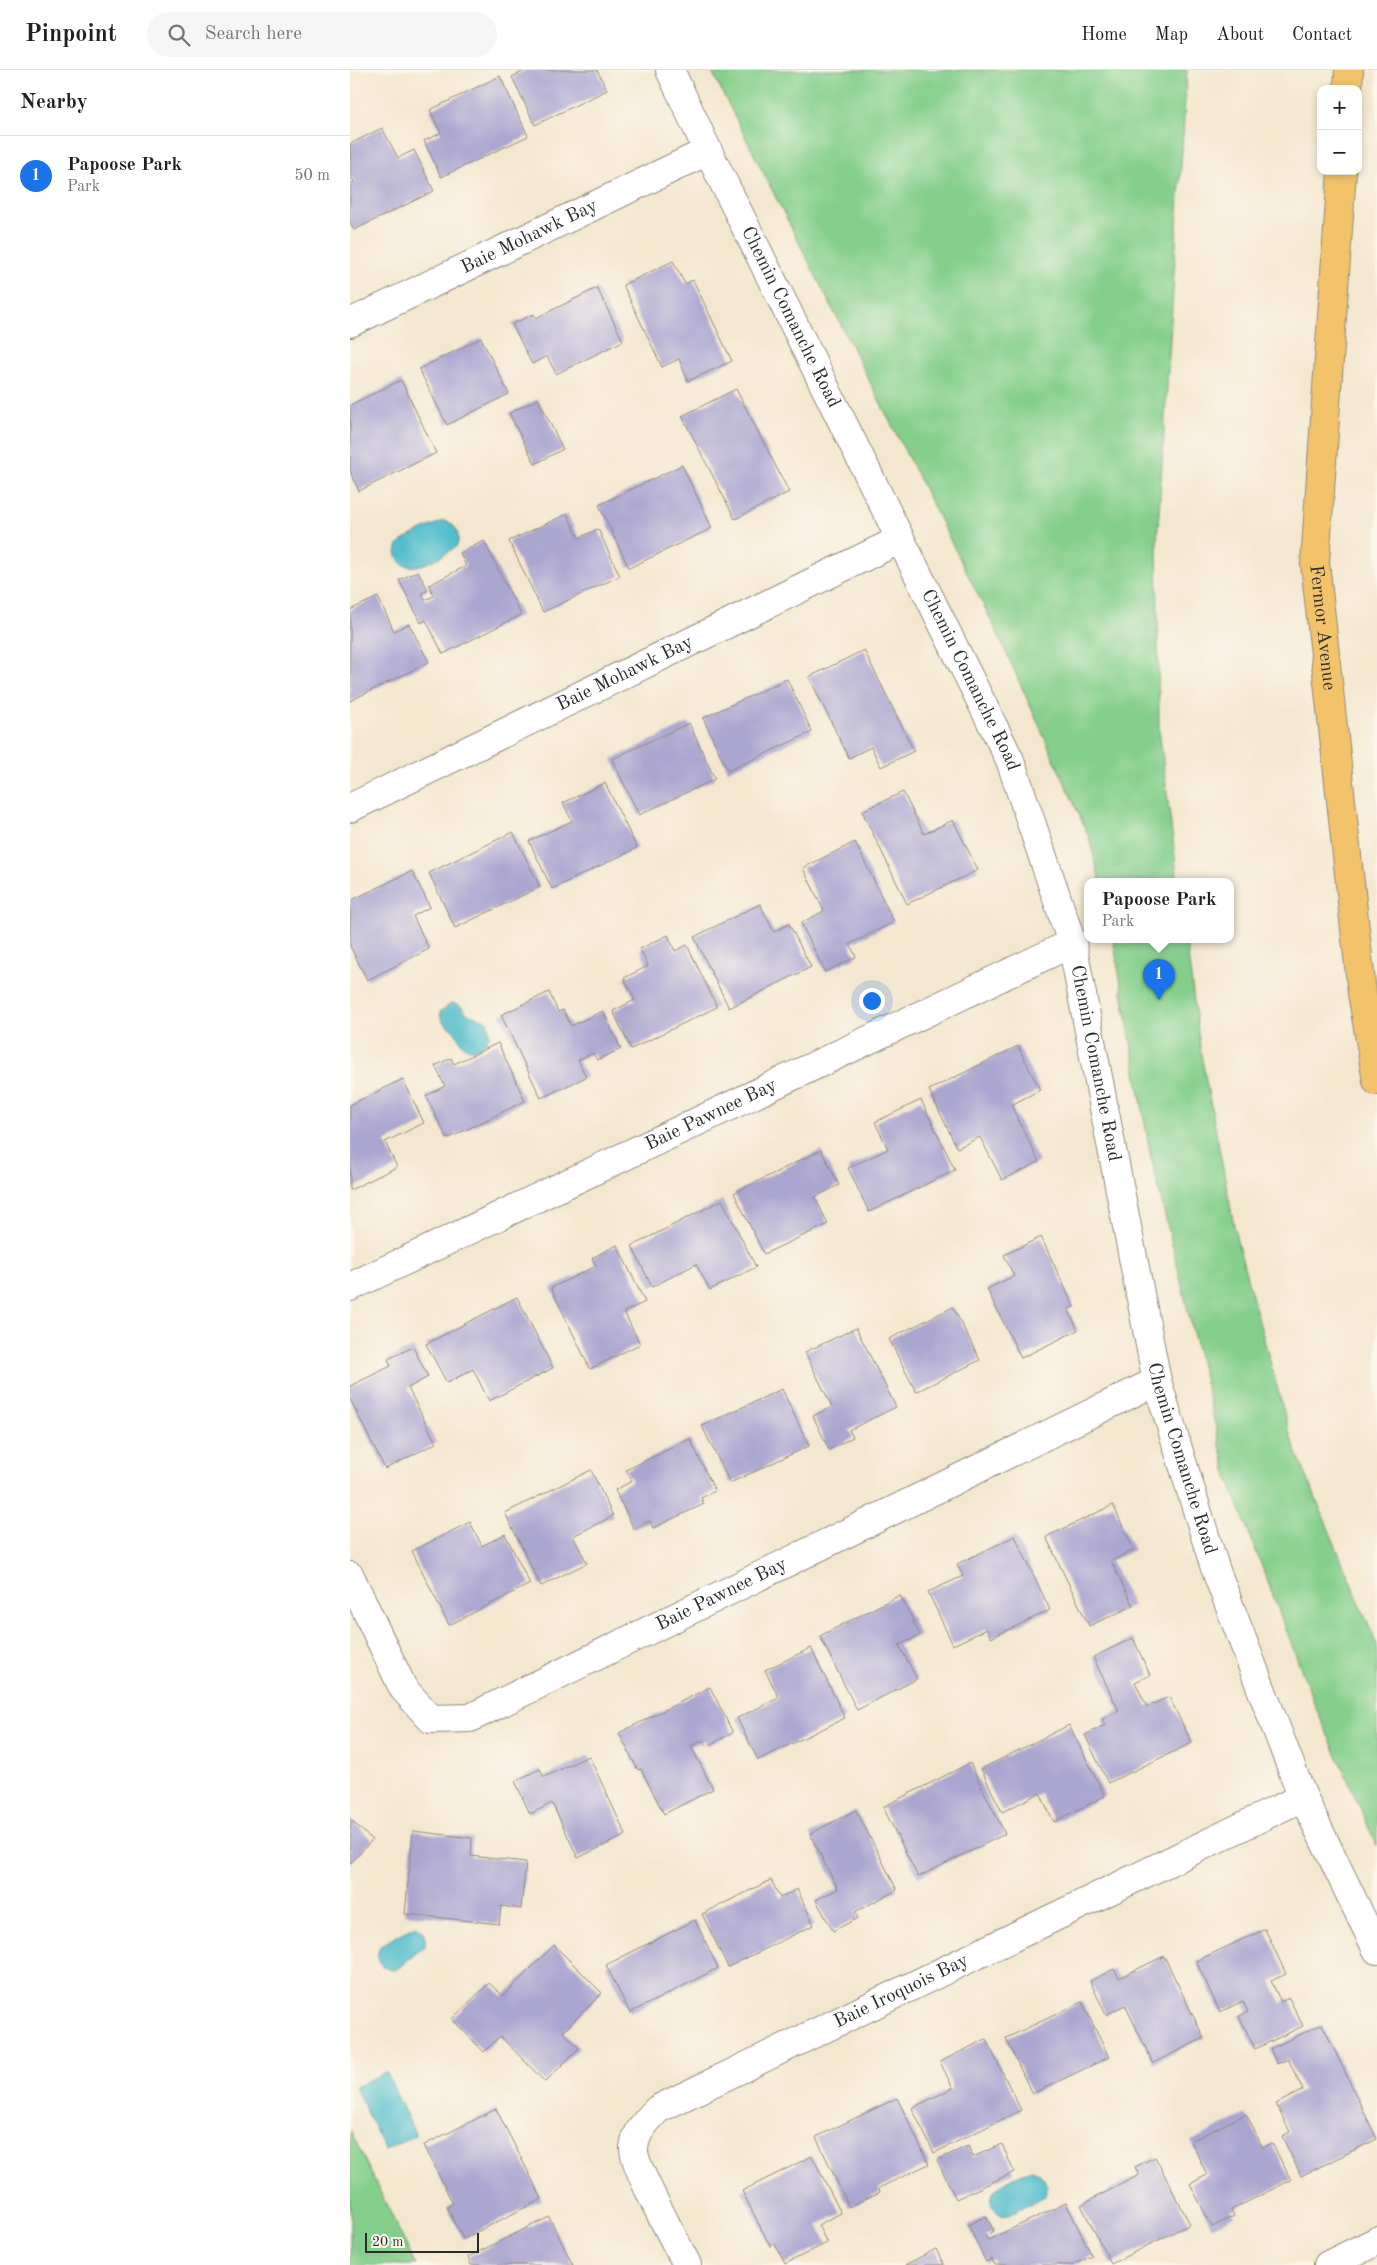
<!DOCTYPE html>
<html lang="en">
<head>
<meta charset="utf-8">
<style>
	body { margin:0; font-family:"Old Standard TT",serif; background:#f6f6f6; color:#202124 }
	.controls { position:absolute; right:15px; top:15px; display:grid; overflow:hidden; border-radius:10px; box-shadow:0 2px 8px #0003 }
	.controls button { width:45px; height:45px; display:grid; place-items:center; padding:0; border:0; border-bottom:1px solid #e0e0e0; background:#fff; color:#202124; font:25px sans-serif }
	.scale { position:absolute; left:15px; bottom:12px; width:114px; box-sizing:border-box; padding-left:5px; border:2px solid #2b2b2b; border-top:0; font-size:14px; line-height:18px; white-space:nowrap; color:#2b2b2b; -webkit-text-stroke:4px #fbf7ec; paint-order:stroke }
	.you { position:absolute; left:521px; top:930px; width:18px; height:18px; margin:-12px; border:4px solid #fff; border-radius:50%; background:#1a73e8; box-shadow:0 0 0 8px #1a73e833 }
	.badge { display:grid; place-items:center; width:32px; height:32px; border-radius:50%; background:#1a73e8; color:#fff; font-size:16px; font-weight:700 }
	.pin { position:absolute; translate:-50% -41px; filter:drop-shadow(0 1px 2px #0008) }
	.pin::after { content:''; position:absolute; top:26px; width:18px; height:15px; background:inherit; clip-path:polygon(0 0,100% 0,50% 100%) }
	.popup { position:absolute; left:734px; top:808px; width:150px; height:65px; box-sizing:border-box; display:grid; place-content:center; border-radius:10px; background:#fff; filter:drop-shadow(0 1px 4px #0005); font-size:16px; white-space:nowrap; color:#757577 }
	.popup b { font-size:19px; color:#202124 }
	.popup::after { content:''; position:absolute; left:50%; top:100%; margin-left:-10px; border:10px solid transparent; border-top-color:#fff }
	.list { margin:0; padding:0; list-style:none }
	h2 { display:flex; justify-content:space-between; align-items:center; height:65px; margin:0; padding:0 20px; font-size:21px }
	h2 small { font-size:16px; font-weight:400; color:#757577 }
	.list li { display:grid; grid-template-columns:32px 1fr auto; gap:15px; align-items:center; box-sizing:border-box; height:80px; padding:0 20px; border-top:1px solid #e0e0e0 }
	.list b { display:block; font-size:19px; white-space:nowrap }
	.list p { margin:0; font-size:16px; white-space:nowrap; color:#757577 }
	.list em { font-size:16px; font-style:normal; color:#757577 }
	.icon { flex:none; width:28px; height:28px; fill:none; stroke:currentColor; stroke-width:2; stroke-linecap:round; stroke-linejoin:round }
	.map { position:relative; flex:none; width:1027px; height:2195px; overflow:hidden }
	header { display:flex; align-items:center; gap:30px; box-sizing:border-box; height:70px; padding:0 25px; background:#fff; border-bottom:1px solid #e0e0e0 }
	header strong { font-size:24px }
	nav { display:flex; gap:28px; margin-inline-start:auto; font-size:18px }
	.search { width:350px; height:45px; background:#f6f6f6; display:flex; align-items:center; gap:12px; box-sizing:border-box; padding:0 18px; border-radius:28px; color:#757577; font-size:19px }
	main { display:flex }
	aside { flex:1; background:#fff }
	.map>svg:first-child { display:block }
</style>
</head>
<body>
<header>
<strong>Pinpoint</strong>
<div class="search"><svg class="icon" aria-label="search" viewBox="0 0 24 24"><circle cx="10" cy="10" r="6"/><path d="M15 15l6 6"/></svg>Search here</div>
<nav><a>Home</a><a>Map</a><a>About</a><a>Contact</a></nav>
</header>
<main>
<aside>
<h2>Nearby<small></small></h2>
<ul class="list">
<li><span class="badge">1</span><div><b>Papoose Park</b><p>Park</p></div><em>50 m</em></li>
</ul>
</aside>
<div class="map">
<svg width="1027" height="2195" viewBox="0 0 1027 2195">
	<rect width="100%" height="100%" fill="#fbf7ec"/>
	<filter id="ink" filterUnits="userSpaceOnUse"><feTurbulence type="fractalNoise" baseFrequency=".02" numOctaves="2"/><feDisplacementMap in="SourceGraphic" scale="10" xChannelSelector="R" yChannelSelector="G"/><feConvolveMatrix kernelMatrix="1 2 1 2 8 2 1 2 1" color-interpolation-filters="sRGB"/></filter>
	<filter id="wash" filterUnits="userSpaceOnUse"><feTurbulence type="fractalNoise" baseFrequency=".0096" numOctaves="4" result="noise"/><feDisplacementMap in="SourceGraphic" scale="20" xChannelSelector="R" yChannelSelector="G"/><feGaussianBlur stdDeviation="1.12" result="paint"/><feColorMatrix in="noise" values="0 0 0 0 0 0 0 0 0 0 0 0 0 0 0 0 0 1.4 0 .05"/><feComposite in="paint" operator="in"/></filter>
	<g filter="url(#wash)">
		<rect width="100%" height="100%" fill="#f4e7cf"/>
		<path fill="#85cf8c" stroke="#587d5c" d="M361,0H837L807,473L809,659L828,811H750L739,767L647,562Z
			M763,869H836L851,984L887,1171L942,1371L1027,1575V1776L966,1638L878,1408L800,1083Z
			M0,2060L66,2195H0Z"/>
		<path fill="#52becc" stroke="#3e747c" d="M93,451C106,452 111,465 107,476C95,485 54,511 47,486C45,482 47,475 51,472C62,463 80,457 93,451Z
			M101,933L108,934C111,936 114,940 117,943C130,952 139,942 140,966C133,977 120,986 111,972C108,968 107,965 104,961C98,955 90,953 90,942Z
			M65,1856C75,1861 76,1866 75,1876L47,1899L42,1900L33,1897C27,1890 26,1883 31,1875Z
			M36,2002L66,2065L35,2080L5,2017Z
			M682,2100C694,2104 699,2114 695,2126L663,2143L653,2146C619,2126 664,2105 682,2100Z"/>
		<g id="blocks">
			<path fill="#aba6d0" d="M176,0H247L257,20L185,55L162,7Z
				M150,6L178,66L91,107L74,71L91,63L80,40Z
				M32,58L48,88L64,80L84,121L4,160L0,153V114L4,112L0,105V74Z
				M323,191L335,214L343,210L382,291L338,311L329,289L312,297L273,215Z
				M247,218L273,271L206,304L197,286L182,294L162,254L184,244L186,248Z
				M131,268L159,324L97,355L69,299Z
				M51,310L86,383L9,421L0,402V335Z
				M386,319L439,422L385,449L332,346Z
				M188,329L213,379L185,394L159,343Z
				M332,395L362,458L279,498L249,435Z
				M217,444L229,468L248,459L270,506L193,542L159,471Z
				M134,471L171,545L93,584L76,550L71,553L49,510L68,501L78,520L72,523L75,530L84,526L79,515L116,496L110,483Z
				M28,527L44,561L59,554L79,592L0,631V540Z
				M514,580L564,681L531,697L521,677L499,688L459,607Z
				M437,609L462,662L378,701L353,648Z
				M339,653L365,709L289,745L262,689Z
				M255,713L287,778L202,819L179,771L222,751L213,733Z
				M553,722L574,764L603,750L628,800L557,834L512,741Z
				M163,762L190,817L105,858L79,803Z
				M505,772L544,852L500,874L506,887L475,902L451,853L474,841L453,798Z
				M62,801L80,837L63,846L79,879L17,910L0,876V831Z
				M410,834L424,862L439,854L461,897L379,938L344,867Z
				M318,865L325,881L337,875L367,937L281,979L263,941L285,930L274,908L298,896L290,879Z
				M199,922L208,942L213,940L221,956L253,941L271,979L247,990L243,983L228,990L236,1007L191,1028L151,945Z
				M148,973L175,1031L97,1069L76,1026L95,1016L85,996L101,988L104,994Z
				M668,976L690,1020L661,1035L689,1092L652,1110L630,1067L607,1078L579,1020Z
				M53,1009L74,1053L35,1072L47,1097L0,1120V1035Z
				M571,1030L605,1100L519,1142L498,1098L538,1079L525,1052Z
				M471,1080L489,1115L465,1127L478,1154L414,1184L384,1123Z
				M372,1130L406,1197L360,1220L346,1194L302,1217L282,1176Z
				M691,1167L724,1237L718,1239L728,1260L671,1288L637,1219L664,1206L654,1185Z
				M267,1175L295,1232L274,1242L290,1274L240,1299L201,1218L246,1196L242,1188Z
				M167,1227L203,1298L139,1331L123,1299L97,1313L76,1274Z
				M603,1237L630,1290L566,1322L539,1269Z
				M506,1258L546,1337L499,1360L503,1367L479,1380L463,1346L482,1337L455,1282Z
				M63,1277L78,1307L58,1318L86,1373L35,1399L0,1329V1316L41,1296L38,1289Z
				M432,1319L459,1376L380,1413L352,1356Z
				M340,1369L365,1421L351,1428L354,1434L303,1458L300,1451L284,1459L265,1420L282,1411L276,1400Z
				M241,1400L263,1446L223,1466L237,1493L191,1516L155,1443Z
				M763,1435L784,1480L761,1491L783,1536L739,1556L696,1467Z
				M120,1452L132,1476L155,1464L180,1514L99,1555L62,1481Z
				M665,1466L700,1540L641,1568L637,1559L603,1575L578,1522L613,1506L607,1494Z
				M550,1525L570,1565L549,1575L567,1609L507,1640L470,1566Z
				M783,1568L800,1605L785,1612L797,1637L819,1627L842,1673L758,1713L735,1665L755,1655L752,1649L769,1641L743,1587Z
				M461,1578L495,1648L408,1690L387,1648L429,1628L415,1600Z
				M360,1617L383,1663L357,1676L354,1670L341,1676L363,1719L314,1744L291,1699L288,1700L269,1663Z
				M719,1655L755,1726L704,1752L690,1723L652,1742L631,1699Z
				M239,1686L276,1765L228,1788L202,1733L180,1744L165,1711L190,1699L194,1707Z
				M620,1693L655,1764L568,1807L533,1737Z
				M506,1740L547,1820L505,1842L508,1848L483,1861L466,1830L488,1819L460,1764Z
				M0,1749L22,1770L0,1794Z
				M63,1761L122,1768L121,1786L176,1792L171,1839L151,1836L149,1854L55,1844Z
				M421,1810L430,1828L447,1819L464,1855L378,1897L352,1844Z
				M345,1850L368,1898L280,1943L256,1895Z
				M915,1859L936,1904L921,1911L931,1932L939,1928L953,1956L905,1979L889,1946L898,1942L893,1931L870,1942L846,1891Z
				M204,1875L252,1923L213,1962L229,1978L195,2012L150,1966L134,1982L102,1949L139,1913L153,1926Z
				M814,1886L854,1968L803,1993L775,1935L756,1945L740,1911L764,1899L769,1908Z
				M732,1932L759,1987L682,2024L656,1968Z
				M972,1954L1027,2069L951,2106L932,2066L940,2062L926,2034L953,2020L938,1989L927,1994L920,1979Z
				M636,1969L671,2040L584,2083L562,2038L603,2018L590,1992Z
				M547,2028L579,2094L529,2118L530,2122L499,2137L466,2067Z
				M146,2039L192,2129L113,2169L97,2137L103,2134L74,2075Z
				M896,2044L913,2078L922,2073L941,2110L881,2140L884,2146L862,2157L840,2114L857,2105L841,2071Z
				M652,2074L664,2102L606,2129L587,2090L618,2076L623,2087Z
				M462,2086L491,2143L468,2155L477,2173L435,2194L425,2174L420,2176L392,2121Z
				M805,2087L840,2154L761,2194L731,2135L789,2105L785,2097Z
				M716,2133L742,2186L723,2195H645L642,2189L636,2192L618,2155L636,2146L644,2161L635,2166L638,2170Z
				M199,2147L223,2195H121L118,2187Z
				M586,2179L594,2195H555Z"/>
		</g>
	</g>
	<g filter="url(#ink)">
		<use href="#blocks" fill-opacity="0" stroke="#90897d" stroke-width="1"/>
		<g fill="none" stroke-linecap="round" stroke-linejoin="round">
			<defs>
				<g id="street">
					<path id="s1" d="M320,0L358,81L660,690L722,873L807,1311L865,1498L943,1702L953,1727L1027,1880"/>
					<path id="s2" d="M0,253L358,81"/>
					<path id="s3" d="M0,738L549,470"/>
					<path id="s4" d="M0,1217L722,873"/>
					<path id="s5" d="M0,1506L53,1618L81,1649L120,1648L807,1311"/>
					<path id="s6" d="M337,2195C328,2176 282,2094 284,2078C286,2061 297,2050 308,2039L953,1727"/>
					<path d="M978,2195L1027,2171"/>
				</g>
				<g id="highway">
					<path d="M998,19L999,0"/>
					<path id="s7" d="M992,101L965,493L1012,923L1027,1011"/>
				</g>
			</defs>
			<use href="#street" stroke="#90897d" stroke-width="30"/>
			<use href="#highway" stroke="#90897d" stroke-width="30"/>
			<use href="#street" stroke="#fff" stroke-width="28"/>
			<use href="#highway" stroke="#f2c36a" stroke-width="28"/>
		</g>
	</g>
	<g text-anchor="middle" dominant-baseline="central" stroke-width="5" stroke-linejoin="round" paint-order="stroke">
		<g font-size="19" fill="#2b2b2b" stroke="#fbf7ec">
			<text stroke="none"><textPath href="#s2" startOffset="199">Baie Mohawk Bay</textPath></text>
			<text stroke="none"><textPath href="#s1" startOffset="275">Chemin Comanche Road</textPath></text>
			<text stroke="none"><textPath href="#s7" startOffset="458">Fermor Avenue</textPath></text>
			<text stroke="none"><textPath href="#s3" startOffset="306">Baie Mohawk Bay</textPath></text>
			<text stroke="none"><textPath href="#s1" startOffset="680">Chemin Comanche Road</textPath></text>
			<text stroke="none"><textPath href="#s1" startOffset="1085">Chemin Comanche Road</textPath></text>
			<text stroke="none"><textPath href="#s4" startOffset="400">Baie Pawnee Bay</textPath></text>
			<text stroke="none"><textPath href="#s1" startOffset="1490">Chemin Comanche Road</textPath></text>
			<text stroke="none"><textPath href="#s5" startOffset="485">Baie Pawnee Bay</textPath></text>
			<text stroke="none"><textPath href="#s6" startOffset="446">Baie Iroquois Bay</textPath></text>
		</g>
	</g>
</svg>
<div class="controls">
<button>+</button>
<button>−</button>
</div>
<div class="scale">20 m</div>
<div class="you"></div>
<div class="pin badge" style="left:809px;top:930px">1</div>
<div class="popup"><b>Papoose Park</b>Park</div>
</div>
</main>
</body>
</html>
